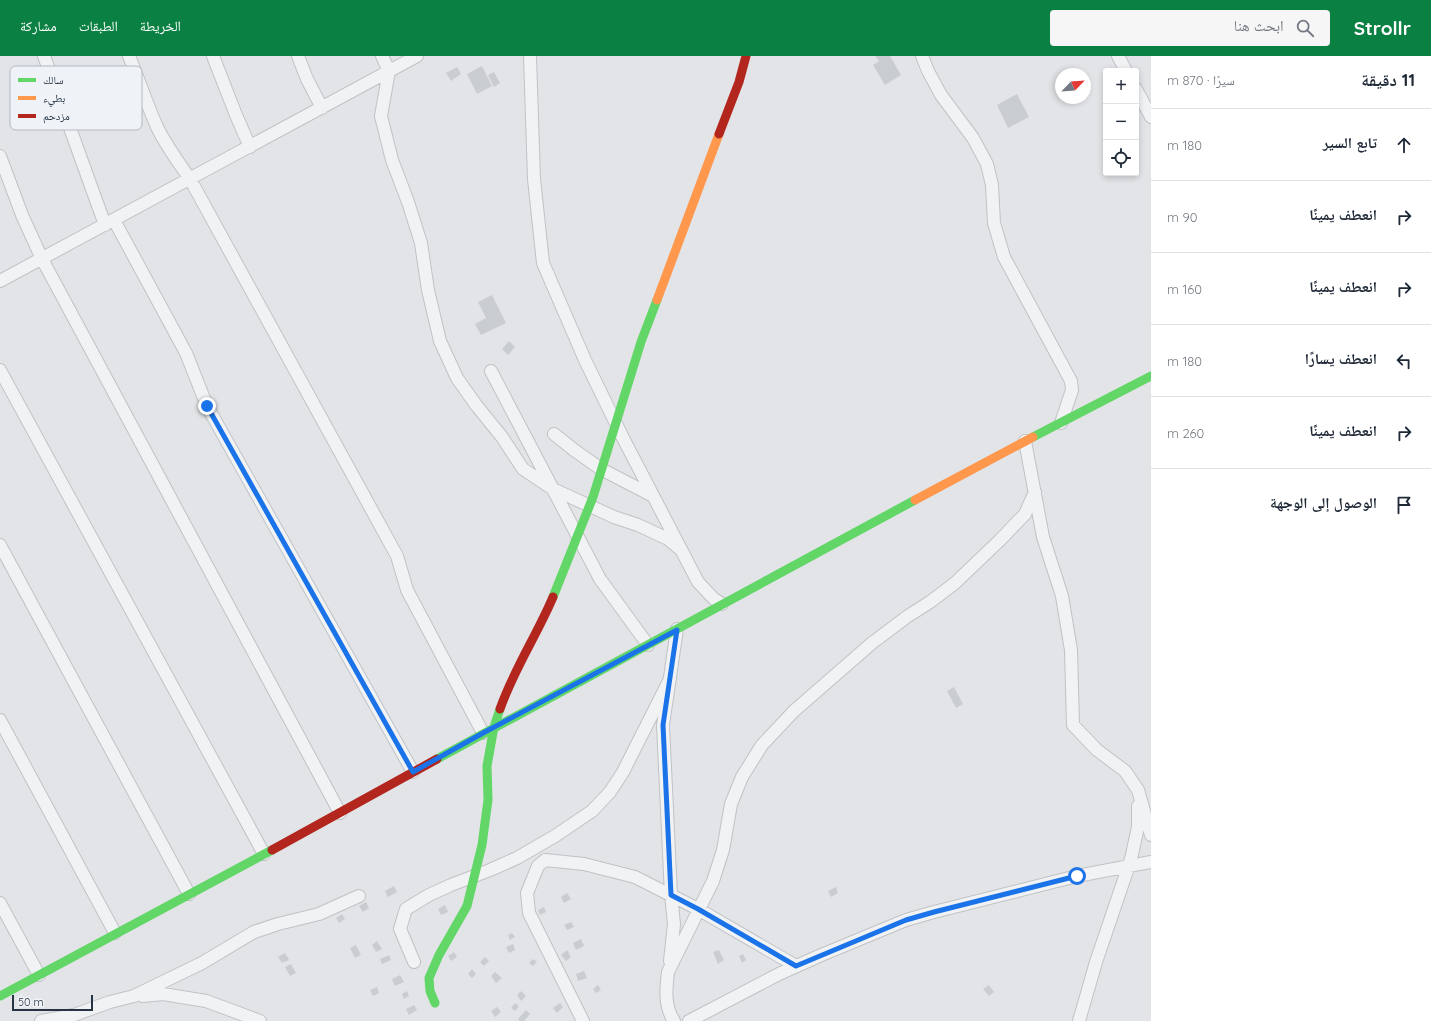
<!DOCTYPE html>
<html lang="ar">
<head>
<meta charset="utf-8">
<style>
	body { margin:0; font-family:Quicksand,"Noto Naskh Arabic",sans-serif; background:#f6f6f7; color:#1f2937; direction:rtl }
	.controls { position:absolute; right:12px; top:12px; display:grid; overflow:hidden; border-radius:4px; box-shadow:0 2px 6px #0003 }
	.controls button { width:36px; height:36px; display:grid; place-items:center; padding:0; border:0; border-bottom:1px solid #e0e1e3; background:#fff; color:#1f2937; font:20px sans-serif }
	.compass { position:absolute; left:1055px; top:12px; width:36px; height:36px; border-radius:50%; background:#fff; box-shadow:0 2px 6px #0003; rotate:65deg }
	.scale { position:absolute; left:12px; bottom:10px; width:81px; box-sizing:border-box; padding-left:4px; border:2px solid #263343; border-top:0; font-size:11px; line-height:14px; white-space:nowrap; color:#263343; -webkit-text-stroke:3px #eff3f7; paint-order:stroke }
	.stop { position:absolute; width:12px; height:12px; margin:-9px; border:3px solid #1a73e8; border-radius:50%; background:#fff }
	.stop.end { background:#1a73e8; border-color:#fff; box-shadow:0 1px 4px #0008 }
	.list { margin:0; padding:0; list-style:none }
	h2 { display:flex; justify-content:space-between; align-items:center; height:52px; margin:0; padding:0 16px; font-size:17px }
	h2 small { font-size:13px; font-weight:400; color:#747a83 }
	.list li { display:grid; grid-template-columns:26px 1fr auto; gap:12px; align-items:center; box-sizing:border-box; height:72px; padding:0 16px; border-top:1px solid #e0e1e3 }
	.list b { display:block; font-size:15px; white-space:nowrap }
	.list em { font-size:13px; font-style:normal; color:#747a83 }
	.icon { flex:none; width:22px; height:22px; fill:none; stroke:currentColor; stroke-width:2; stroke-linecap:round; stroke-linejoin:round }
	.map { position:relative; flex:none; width:1151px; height:965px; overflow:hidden; direction:ltr }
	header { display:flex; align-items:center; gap:24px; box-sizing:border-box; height:56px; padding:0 20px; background:#0b8043; color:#fff }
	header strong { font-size:19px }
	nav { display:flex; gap:22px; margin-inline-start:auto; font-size:14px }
	.search { width:280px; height:36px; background:#f6f6f7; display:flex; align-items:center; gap:10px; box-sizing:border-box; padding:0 14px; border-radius:4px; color:#747a83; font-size:15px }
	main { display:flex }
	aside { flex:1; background:#fff }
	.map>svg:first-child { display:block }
</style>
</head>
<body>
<header>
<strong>Strollr</strong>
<div class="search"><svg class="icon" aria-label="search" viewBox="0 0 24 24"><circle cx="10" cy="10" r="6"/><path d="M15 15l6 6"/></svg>ابحث هنا</div>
<nav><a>الخريطة</a><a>الطبقات</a><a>مشاركة</a></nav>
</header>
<main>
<aside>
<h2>11 دقيقة<small>سيرًا · 870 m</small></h2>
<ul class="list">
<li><svg class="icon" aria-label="ahead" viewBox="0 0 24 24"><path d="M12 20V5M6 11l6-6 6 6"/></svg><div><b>تابع السير</b></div><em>180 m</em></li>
<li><svg class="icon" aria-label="right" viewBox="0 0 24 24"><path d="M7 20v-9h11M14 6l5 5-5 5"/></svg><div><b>انعطف يمينًا</b></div><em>90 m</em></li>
<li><svg class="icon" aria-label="right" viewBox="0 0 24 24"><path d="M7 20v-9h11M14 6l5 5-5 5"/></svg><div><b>انعطف يمينًا</b></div><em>160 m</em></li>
<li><svg class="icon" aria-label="left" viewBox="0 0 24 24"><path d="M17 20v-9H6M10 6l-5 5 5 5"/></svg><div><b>انعطف يسارًا</b></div><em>180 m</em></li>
<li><svg class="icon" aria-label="right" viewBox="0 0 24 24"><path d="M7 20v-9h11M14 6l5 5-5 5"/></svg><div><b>انعطف يمينًا</b></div><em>260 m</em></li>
<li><svg class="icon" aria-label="arrive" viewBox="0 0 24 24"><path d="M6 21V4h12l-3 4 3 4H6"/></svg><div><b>الوصول إلى الوجهة</b></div></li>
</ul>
</aside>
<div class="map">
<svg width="1151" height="965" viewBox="0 0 1151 965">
	<rect width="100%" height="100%" fill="#e2e4e7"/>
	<path fill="#cacdd0" d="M875,0H890L901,19L885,29L873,9L879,5Z
		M482,10L492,30L477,38L467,18Z
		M457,11L461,18L451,25L446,17Z
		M494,16L500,27L494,31L488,19Z
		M1017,38L1029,61L1008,72L997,49Z
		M492,239L506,267L481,279L475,268L486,262L478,246Z
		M509,285L515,291L508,299L502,293Z
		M954,631L963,648L956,652L947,635Z
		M394,830L397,836L388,841L385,835Z
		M836,831L838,837L831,841L828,835Z
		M567,837L571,843L564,847L561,841Z
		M366,846L369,852L363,856L359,850Z
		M445,849L448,856L441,859L438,853Z
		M544,851L546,856L540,859L538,854Z
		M342,858L345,863L339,867L336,862Z
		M571,866L574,871L567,874L564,869Z
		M512,877L515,881L510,884L508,879Z
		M581,883L584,890L576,894L573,887Z
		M377,885L382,893L376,896L372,889Z
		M513,888L515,894L509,897L506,891Z
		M356,889L361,899L355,902L350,892Z
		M567,894L571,901L566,905L561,899Z
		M719,894L724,904L718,908L713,896Z
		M454,896L457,901L451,905L448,900Z
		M285,897L289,904L282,907L278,901Z
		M743,898L746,904L742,907L739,900Z
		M389,899L391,904L382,908L380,903Z
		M485,901L489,905L484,910L480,906Z
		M533,903L537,906L533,910L529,907Z
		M291,908L296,917L290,920L285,911Z
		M472,913L476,918L472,922L468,918Z
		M584,915L587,922L578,925L576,918Z
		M495,916L502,922L496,927L491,920Z
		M400,919L404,926L395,930L392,923Z
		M598,929L601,934L596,937L593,933Z
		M989,929L994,936L989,940L983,933Z
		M377,931L379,937L373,940L370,934Z
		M407,935L409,940L404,943L402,938Z
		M521,935L526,940L521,945L517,939Z
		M515,947L519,950L515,955L511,952Z
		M560,947L563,951L557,957L553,952Z
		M414,949L417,954L409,959L406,953Z
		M497,951L501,956L495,961L491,955Z
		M526,954L530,958L524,965H520L518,963Z"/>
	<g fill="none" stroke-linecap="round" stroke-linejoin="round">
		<defs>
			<path id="street" d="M44,0L105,169
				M129,0C139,24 147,49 158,73C167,91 179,107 190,123L397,500L407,534L483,677
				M213,0L236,59L250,91
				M298,0L307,23L322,52
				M382,0L389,15L381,60L392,104L408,146L421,187L428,234L440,285L457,322L476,349L502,381L523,413L553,433L614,461L638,469L668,483L681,494
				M530,0L534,123L543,207L585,304L622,380L698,526L714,543L722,548
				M922,0L928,15L941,39L973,82L987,108L992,129L994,167L1004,201L1071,325L1072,334L1061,367
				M1118,0L1126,15
				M1136,33L1151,61
				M0,100L22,159L42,203L340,757
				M114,164L186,297L207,350L413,716
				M0,225L417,0
				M0,314L264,798
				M491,315L600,523L648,589
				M554,378L574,394L601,413L653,440
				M1025,385L1043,481L1062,540L1071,594L1073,669L1097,694L1125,715L1138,734L1151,779
				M0,489L189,838
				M0,664L115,877
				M0,847L39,919
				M670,905L674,868L671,839L663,669L677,573
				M414,906L400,873L406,853L429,839L451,829L490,814L517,802L555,780L592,755L610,736L623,716L670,623
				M143,940L163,938L206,945L260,965
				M41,965L74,959L110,946L134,940L202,907L254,876L278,868L319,858L359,840
				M583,965L529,857L527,837L538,810L545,804L584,808L635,821L698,853L796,910
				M674,965C664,950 666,933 668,916L713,825L723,794L731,748L742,721L762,689L794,655L872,587L908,560L930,546L955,527L1000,484L1025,458L1035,436
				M689,965L779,918L819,900L906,864L934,856L1077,820L1151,806
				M1079,965L1096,906L1131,803L1138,771V750"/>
		</defs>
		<use href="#street" stroke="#c0c2c5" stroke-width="14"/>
		<use href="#street" stroke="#f1f2f4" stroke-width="12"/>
		<path stroke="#63d668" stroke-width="9" d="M1033,381L1151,320
			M553,541L593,441L641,286L657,244
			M437,703L915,444
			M0,940L272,794
			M435,947L430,935L429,922L439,899L467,850L482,789L488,744L487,710L494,671L500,653"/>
		<path stroke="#ff974d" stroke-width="9" d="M657,244L719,78
			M915,444L1033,381"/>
		<path stroke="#b3261e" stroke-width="9" d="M719,78L739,26L746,0
			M500,653C514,613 537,579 553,541
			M272,794L437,703"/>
	</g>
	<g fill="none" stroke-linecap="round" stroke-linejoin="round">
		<path stroke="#1a73e8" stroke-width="5" d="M207,350L413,716L483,677L677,574L663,669L671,839L698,853L796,910L906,864L934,856L1077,820"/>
	</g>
	<rect x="10" y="10" width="132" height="64" rx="6" fill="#eff3f7" stroke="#b3b9c1" stroke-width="1"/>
	<rect x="18" y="22" width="18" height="4" fill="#63d668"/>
	<rect x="18" y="40" width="18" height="4" fill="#ff974d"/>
	<rect x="18" y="58" width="18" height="4" fill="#b3261e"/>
	<g font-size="11" fill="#263343">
		<text x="43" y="28">سالك</text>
		<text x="43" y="46">بطيء</text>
		<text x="43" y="64">مزدحم</text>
	</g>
</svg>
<div class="controls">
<button>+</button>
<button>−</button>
<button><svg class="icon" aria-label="locate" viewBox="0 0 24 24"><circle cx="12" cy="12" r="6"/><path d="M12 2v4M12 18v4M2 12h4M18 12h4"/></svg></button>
</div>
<svg class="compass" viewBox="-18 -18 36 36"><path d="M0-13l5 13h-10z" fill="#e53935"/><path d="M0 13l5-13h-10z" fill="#747a83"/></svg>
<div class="scale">50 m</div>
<div class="stop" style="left:1077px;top:820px"></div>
<div class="stop end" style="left:207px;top:350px"></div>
</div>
</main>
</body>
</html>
